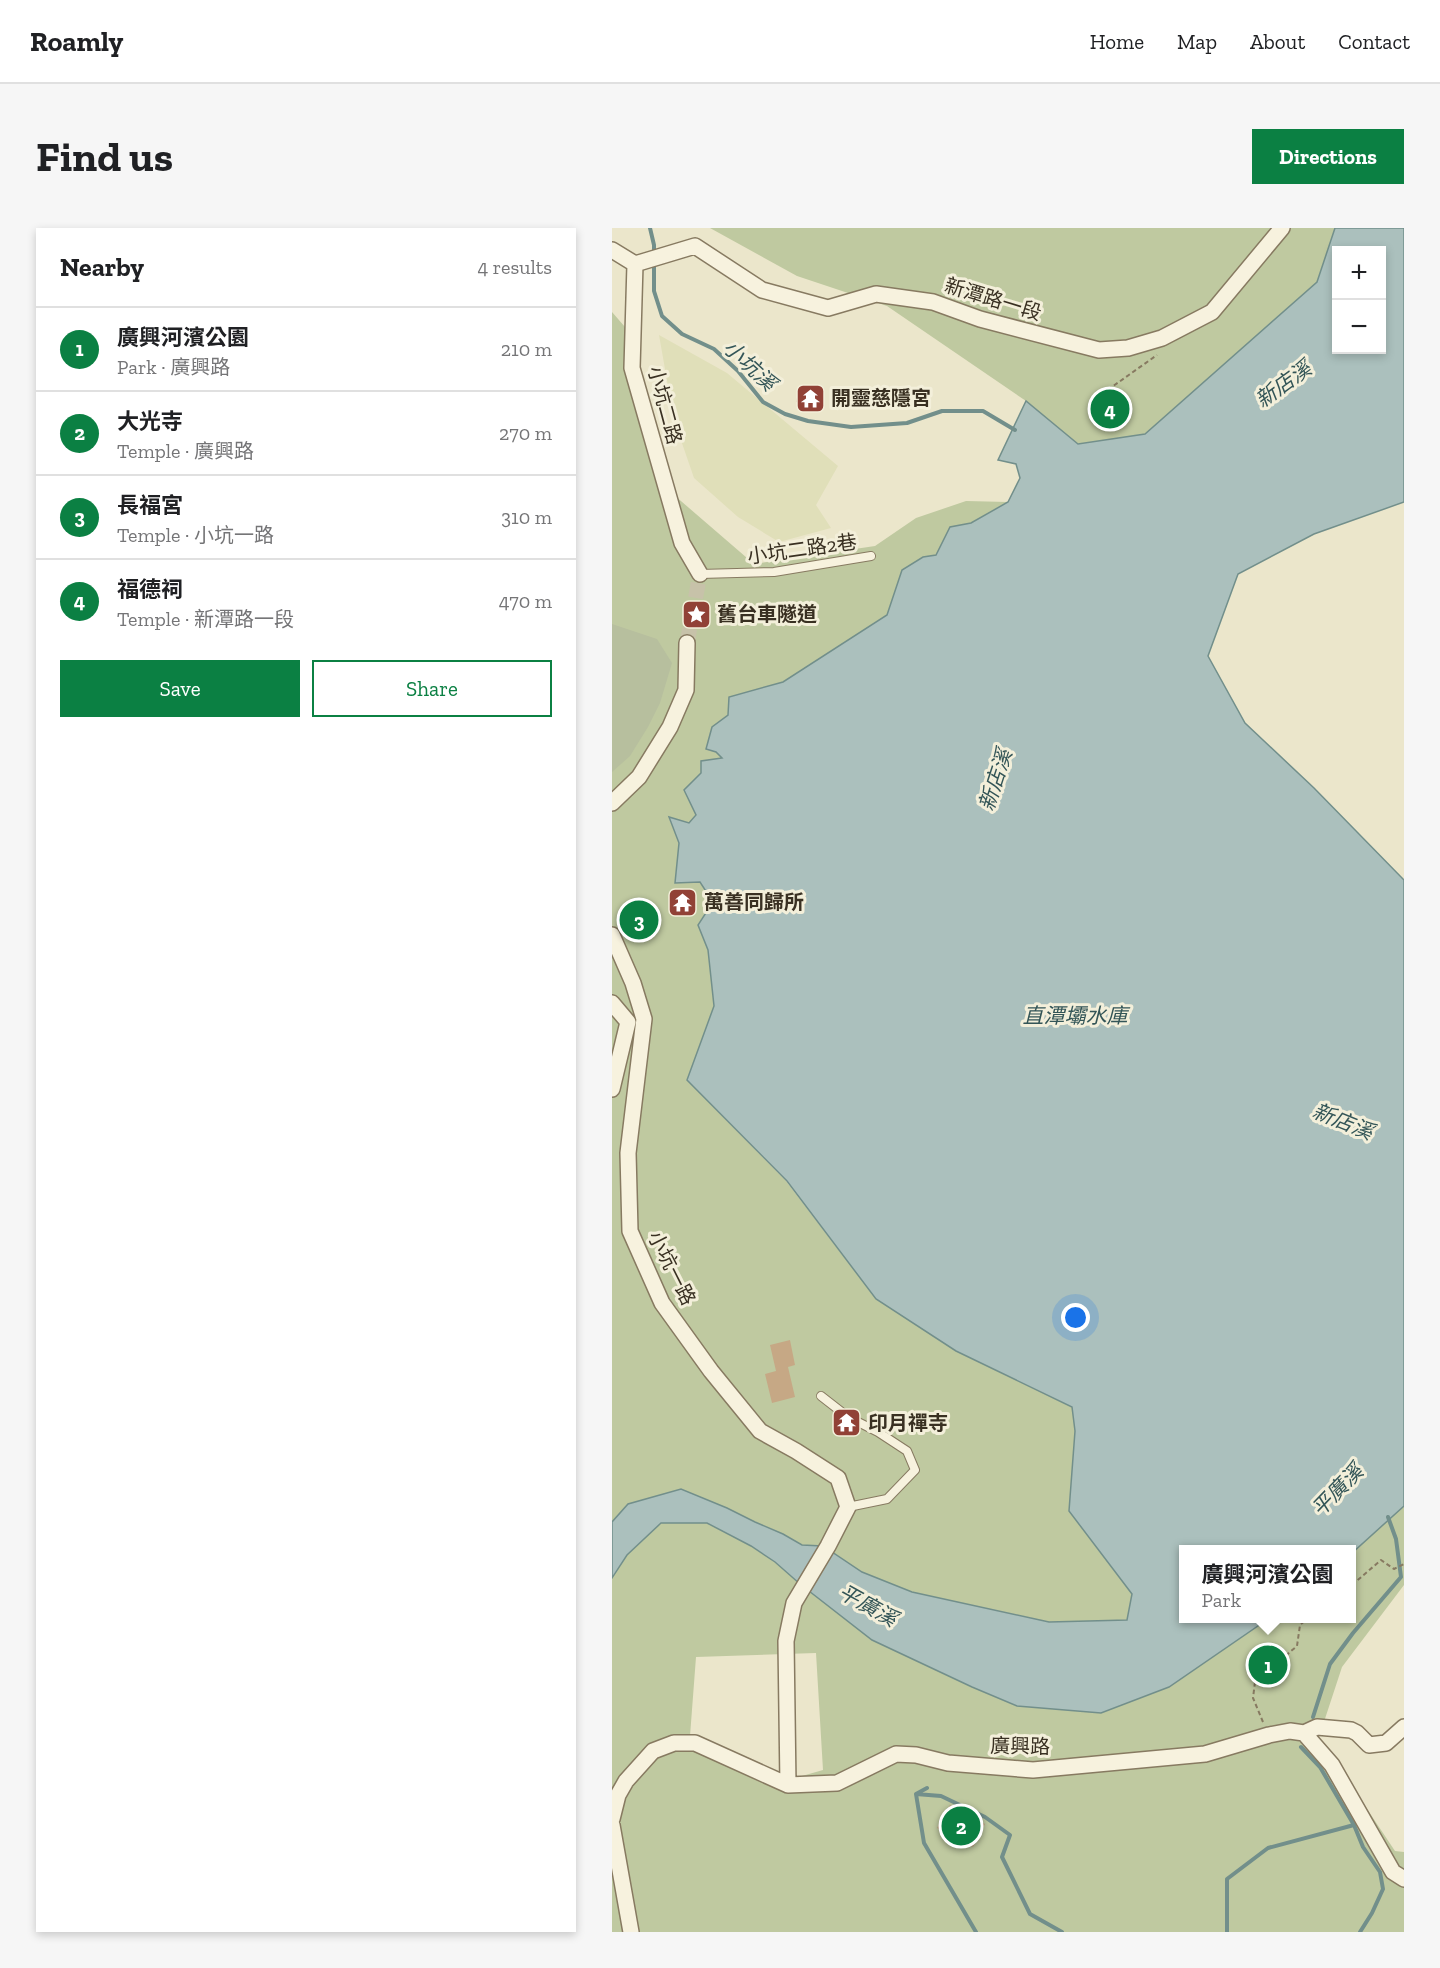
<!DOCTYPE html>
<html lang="en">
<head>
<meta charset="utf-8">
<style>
	body { margin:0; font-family:"Zilla Slab","Noto Sans TC",serif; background:#f6f6f6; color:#202124 }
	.controls { position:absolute; right:18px; top:18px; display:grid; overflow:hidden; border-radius:0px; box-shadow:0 3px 9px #0003 }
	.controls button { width:54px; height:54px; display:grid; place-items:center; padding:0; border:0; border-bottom:2px solid #e0e0e0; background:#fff; color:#202124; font:30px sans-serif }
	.you { position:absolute; left:464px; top:1090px; width:21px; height:21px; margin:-15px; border:4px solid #fff; border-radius:50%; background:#1a73e8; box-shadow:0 0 0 9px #1a73e833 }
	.badge { display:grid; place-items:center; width:39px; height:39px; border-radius:50%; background:#0b8043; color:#fff; font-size:20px; font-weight:700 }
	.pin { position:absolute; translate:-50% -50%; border:3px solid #fff; box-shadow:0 2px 6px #0006 }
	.popup { position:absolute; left:567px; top:1317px; width:177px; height:78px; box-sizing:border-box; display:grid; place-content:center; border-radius:0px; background:#fff; filter:drop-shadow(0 2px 4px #0005); font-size:20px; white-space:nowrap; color:#757577 }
	.popup b { font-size:22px; color:#202124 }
	.popup::after { content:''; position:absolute; left:50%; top:100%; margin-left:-12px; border:12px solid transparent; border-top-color:#fff }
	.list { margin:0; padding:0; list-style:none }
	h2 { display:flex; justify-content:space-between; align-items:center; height:78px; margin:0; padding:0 24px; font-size:26px }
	h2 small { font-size:20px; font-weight:400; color:#757577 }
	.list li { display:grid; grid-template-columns:39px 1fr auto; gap:18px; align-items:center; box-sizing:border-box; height:84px; padding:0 24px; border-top:2px solid #e0e0e0 }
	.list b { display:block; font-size:22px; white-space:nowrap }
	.list p { margin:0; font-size:20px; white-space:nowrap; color:#757577 }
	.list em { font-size:20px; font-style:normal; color:#757577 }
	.actions { display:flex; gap:12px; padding:18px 24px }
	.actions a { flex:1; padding:14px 0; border:2px solid #0b8043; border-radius:0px; text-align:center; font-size:21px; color:#0b8043 }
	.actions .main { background:#0b8043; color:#fff }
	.map { position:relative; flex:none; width:792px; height:1704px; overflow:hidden; border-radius:0px }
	header { display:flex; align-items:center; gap:36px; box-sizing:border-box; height:84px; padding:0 30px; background:#fff; border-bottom:2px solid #e0e0e0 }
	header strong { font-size:28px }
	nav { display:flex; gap:33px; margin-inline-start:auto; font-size:21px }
	.intro { display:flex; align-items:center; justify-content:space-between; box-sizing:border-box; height:144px; padding:0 36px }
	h1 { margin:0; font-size:42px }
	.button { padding:15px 27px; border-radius:0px; background:#0b8043; color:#fff; font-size:21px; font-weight:700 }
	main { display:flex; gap:36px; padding:0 36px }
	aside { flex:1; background:#fff; border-radius:0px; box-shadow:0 3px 9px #0003 }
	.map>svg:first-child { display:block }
</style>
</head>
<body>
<header>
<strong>Roamly</strong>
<nav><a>Home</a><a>Map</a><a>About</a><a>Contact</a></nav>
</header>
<div class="intro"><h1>Find us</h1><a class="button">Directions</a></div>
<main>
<aside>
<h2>Nearby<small>4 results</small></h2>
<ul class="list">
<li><span class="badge">1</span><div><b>廣興河濱公園</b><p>Park · 廣興路</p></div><em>210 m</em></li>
<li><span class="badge">2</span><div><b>大光寺</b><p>Temple · 廣興路</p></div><em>270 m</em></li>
<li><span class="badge">3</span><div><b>長福宮</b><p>Temple · 小坑一路</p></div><em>310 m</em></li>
<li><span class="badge">4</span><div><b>福德祠</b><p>Temple · 新潭路一段</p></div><em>470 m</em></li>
</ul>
<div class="actions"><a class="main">Save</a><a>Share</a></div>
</aside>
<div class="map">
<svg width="792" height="1704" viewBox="0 0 792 1704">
	<rect width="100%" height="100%" fill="#ebe6cb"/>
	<path fill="#e0dfb9" d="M47,107L115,145L226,238L204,277L219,300L167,314L126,289L82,250L62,192Z"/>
	<path fill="#bfc9a0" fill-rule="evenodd" d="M98,0H723L705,54L533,206L466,216L414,173L275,78L185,48Z
		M0,84L13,99L55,261L142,336L263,318L304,290L354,273L396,274L359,295L338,299L324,327L311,329L290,342L275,387L171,454L118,469L116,487L100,499L104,524L110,530L89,545L73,562L84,587L77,596L57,590L67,615L63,655L88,654L101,674L86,697L96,722L102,778L75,852L174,953L264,1071L344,1123L460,1179L463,1203L457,1283L520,1366L515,1392L437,1394L300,1364L250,1344L211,1318L190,1317L171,1306L143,1294L16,1276L0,1294Z
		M792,1278V1357L730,1439L707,1509L783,1623L792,1624V1704H0V1350L15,1327L49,1295H95L139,1318L163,1334L188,1356L260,1412L360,1459L405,1478L557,1459L656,1391L740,1390V1325ZM204,1425L211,1542L183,1550L78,1508L84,1429Z"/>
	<path fill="#b7bf9e" d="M0,396L45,411L60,435L48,475L36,499L18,528L0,544Z"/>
	<path fill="#abc0bd" stroke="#728f8b" stroke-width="1.5" fill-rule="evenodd" d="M723,0H792V274L702,306L626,346L596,428L633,495L702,560L792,652V1278L740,1325V1322H572V1390L656,1391L557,1459L489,1485L405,1478L360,1459L260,1412L188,1356L163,1334L139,1318L95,1295H49L15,1327L0,1350V1294L16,1276L69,1261L115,1280L143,1294L171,1306L190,1317L211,1318L250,1344L300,1364L437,1394L515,1392L520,1366L457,1283L463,1203L460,1179L344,1123L264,1071L175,953L75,852L102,778L96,722L86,697L101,674L88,654L63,655L67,615L57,589L77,595L84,587L72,562L89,545V533L110,530L104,524L94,521L100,499L116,487L117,469L171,454L275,387L290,342L311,329L324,327L338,299L359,295L396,274L408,250L404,236L386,232L414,173L466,216L533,206L705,54ZM724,22H770V122H724Z"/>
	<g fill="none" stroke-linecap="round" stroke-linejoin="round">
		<path stroke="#728f8b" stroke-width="4" d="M38,0L42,17V26
			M42,33V63L50,88L70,106L102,121L126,143L151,174L173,186L196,193L239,199L295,195L330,183H371L403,202
			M701,1489L718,1436L741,1405L789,1349L784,1311L776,1289
			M689,1519L708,1539L742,1597L751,1619L768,1644L771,1661L760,1685L748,1704
			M315,1560L304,1566L312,1615L364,1704
			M304,1566L329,1568L373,1589L398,1607L390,1629L418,1686L450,1704
			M615,1704V1651L656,1620L742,1597"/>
	</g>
	<path fill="#c6a885" d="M187,160L212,167L209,180L184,174Z
		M178,1112L183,1137L176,1139L183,1169L160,1175L153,1146L164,1143L158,1117Z
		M338,1577L373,1596L361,1619L325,1600Z"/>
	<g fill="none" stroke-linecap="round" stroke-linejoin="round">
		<path stroke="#c7c2a9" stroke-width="15" stroke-dasharray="15 8" stroke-linecap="butt" d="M75,415L88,346"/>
		<defs>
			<path id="service" d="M88,346L162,344L259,328
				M209,1168L236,1189L266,1204L295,1223L303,1242L275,1271L236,1279"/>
			<path id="minor" d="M0,22L23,36
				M23,36L83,18L150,62L216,80L264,66L321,74L368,91L487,122L516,120L550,110L600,84L670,0
				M23,36L20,140L70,315L88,346
				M0,575L27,549L58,499L74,462L75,415
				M0,707L21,755L32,791L16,925L18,1003L50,1075L99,1143L148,1203L184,1223L226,1250L236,1279L216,1318L182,1375L174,1413L176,1557
				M0,775L16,794L0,861
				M692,1505L705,1499L739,1502L745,1505L757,1517L774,1515L792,1499
				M0,1591L6,1567L14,1553L41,1523L62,1515H83L176,1557L225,1555L284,1526L304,1527L336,1535L421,1542L593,1526L657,1507L678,1503L692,1505L720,1537L781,1644L792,1651
				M0,1597L19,1704"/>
		</defs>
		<use href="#service" stroke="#877a61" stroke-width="10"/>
		<use href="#minor" stroke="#877a61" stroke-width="18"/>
		<path stroke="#877a61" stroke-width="2" stroke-dasharray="4.5 3" stroke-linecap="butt" d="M501,177L497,161L545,127
			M740,1357L769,1332L782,1341L792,1336
			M651,1494L641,1470L643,1454L685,1418L688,1397L696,1390"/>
		<use href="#service" stroke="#f7f2de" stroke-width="8"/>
		<use href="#minor" stroke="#f7f2de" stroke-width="15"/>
	</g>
	<defs>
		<symbol id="temple-square" viewBox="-11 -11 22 22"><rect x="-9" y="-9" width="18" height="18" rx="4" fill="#914136" stroke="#f3efda"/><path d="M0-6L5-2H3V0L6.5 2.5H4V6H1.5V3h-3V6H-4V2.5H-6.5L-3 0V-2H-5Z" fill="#fff"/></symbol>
		<symbol id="sight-square" viewBox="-11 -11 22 22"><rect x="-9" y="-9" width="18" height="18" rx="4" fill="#914136" stroke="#f3efda"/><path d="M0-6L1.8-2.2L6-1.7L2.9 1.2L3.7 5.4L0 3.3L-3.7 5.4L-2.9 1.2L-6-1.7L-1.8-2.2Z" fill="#fff"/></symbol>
	</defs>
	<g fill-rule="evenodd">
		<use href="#temple-square" x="182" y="154" width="33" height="33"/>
		<use href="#sight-square" x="68" y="370" width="33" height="33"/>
		<use href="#temple-square" x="54" y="658" width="33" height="33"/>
		<use href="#temple-square" x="218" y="1178" width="33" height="33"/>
	</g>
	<g text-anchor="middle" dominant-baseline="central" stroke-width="6" stroke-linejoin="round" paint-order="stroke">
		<g font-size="20" fill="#393022" stroke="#f3efda">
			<text transform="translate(381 71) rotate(17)">新潭路一段</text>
			<text transform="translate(53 177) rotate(75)">小坑二路</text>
			<text transform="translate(190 321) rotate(-8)">小坑二路2巷</text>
			<text transform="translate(60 1040) rotate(63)">小坑一路</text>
			<text transform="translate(408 1518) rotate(1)">廣興路</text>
		</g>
		<g font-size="20" font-weight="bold" fill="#393022" stroke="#f3efda" text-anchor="start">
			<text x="219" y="170">開靈慈隱宮</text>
			<text x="105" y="386">舊台車隧道</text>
			<text x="92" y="674">萬善同歸所</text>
			<text x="256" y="1195">印月禪寺</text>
		</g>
		<g font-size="21" font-style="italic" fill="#335557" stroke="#f3efda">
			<text transform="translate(138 137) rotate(43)">小坑溪</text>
			<text transform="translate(671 156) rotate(-36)">新店溪</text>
			<text transform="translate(383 552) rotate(-72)">新店溪</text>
			<text x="463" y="787">直潭壩水庫</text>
			<text transform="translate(731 893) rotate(22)">新店溪</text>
			<text transform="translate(725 1262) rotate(-46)">平廣溪</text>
			<text transform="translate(256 1377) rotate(29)">平廣溪</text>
		</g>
	</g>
</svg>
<div class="controls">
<button>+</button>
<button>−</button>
</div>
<div class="you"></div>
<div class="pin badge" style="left:656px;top:1437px">1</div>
<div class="popup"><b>廣興河濱公園</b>Park</div>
<div class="pin badge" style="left:349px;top:1598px">2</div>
<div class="pin badge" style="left:27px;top:692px">3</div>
<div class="pin badge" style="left:498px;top:181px">4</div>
</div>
</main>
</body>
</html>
